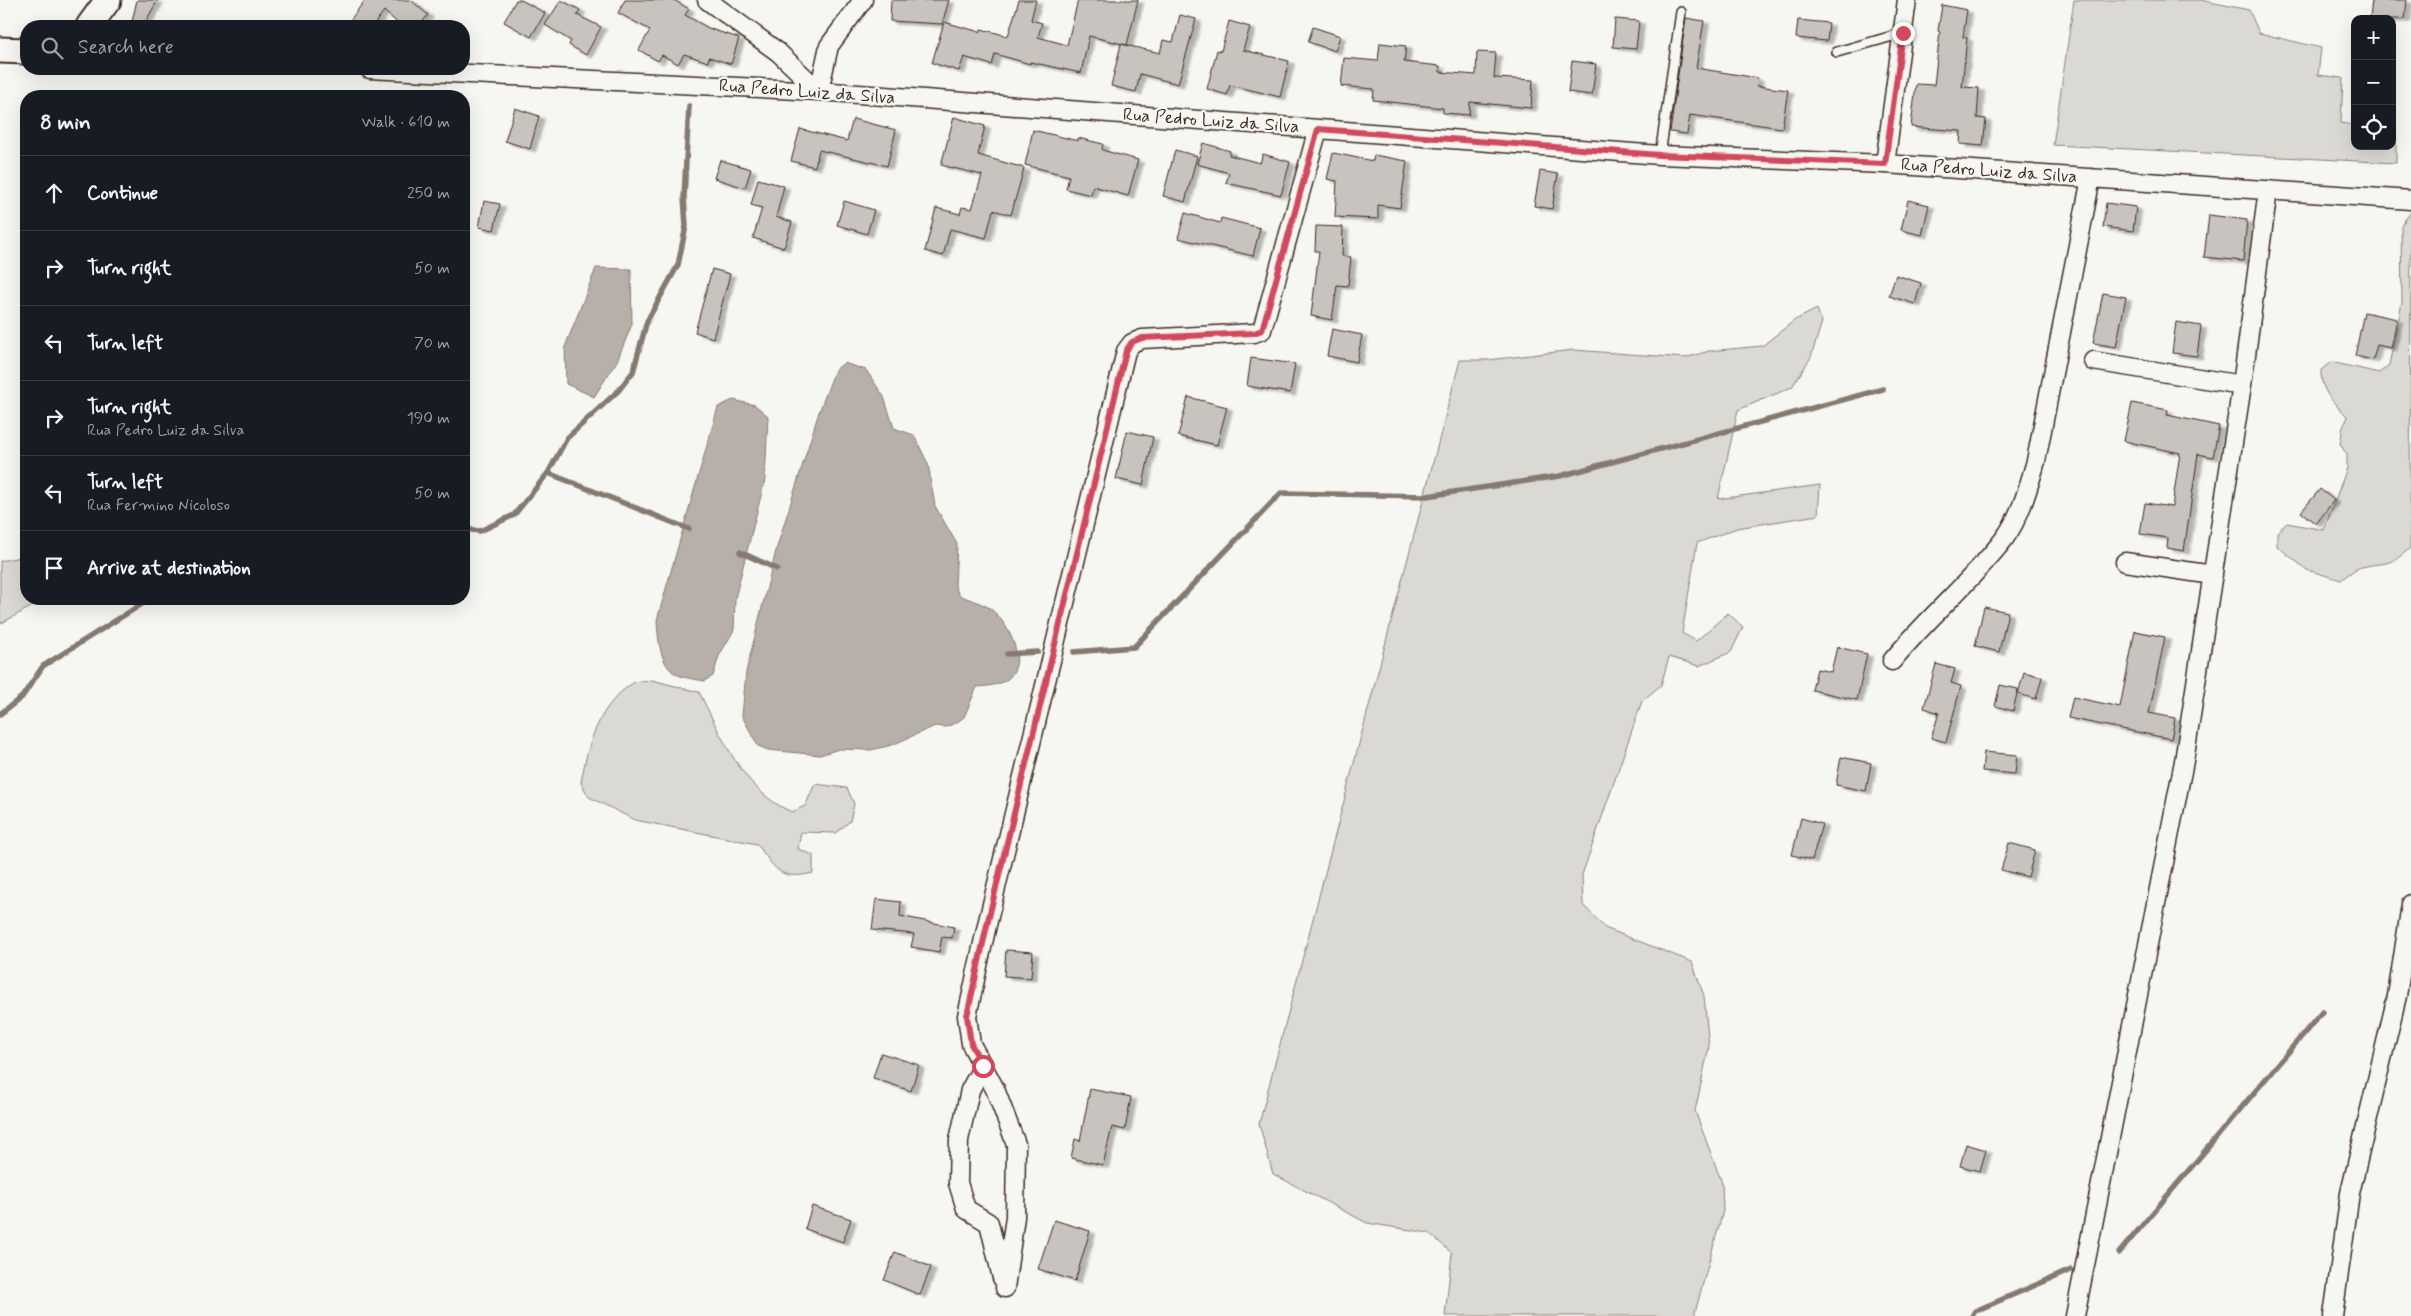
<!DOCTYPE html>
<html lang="en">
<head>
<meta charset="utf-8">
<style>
	body { margin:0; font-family:Mynerve,sans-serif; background:#20242c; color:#f1f3f6 }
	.controls { position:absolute; right:15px; top:15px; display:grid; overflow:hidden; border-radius:10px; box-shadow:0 5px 20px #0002 }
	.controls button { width:45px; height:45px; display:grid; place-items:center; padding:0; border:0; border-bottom:1px solid #363941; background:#171b24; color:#f1f3f6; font:25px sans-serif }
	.stop { position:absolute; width:15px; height:15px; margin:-11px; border:4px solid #d1495b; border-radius:50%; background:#fff }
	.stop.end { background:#d1495b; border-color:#fff; box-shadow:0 1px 5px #0008 }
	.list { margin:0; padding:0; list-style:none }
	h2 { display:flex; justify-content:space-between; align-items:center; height:65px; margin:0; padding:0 20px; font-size:21px }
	h2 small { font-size:16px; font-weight:400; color:#9ea1a6 }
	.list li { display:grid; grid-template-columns:32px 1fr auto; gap:15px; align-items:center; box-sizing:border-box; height:75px; padding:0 20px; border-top:1px solid #363941 }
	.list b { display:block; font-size:19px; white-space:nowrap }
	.list p { margin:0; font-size:16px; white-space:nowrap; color:#9ea1a6 }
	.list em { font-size:16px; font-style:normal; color:#9ea1a6 }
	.icon { flex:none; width:28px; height:28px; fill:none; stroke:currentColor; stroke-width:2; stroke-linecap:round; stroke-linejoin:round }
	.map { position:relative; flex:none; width:2411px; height:1316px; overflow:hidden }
	.search { position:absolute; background:#171b24; box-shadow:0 5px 20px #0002; left:20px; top:20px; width:450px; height:55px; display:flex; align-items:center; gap:12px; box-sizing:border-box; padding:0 18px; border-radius:20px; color:#9ea1a6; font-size:19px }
	.panel { position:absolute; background:#171b24; box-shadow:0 5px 20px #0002; left:20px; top:90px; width:450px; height:515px; border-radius:20px }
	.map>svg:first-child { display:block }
</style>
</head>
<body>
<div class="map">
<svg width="2411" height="1316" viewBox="0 0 2411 1316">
	<defs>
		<filter id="shadow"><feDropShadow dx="5.5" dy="3" stdDeviation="1" flood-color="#0004"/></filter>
	</defs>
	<rect width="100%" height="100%" fill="#f6f6f2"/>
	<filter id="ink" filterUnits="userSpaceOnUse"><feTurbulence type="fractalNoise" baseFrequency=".02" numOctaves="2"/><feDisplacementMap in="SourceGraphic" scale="10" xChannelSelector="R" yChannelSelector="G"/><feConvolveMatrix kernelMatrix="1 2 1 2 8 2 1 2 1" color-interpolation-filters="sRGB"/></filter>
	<g filter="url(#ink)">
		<path fill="#dad9d3" stroke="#8a8278" d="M2074,0H2200L2249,10L2259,33L2321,48L2318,75L2343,78L2341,123L2355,125V146H2392V131L2396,132V163L2053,145Z
			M2411,212L2410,548C2388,568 2387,561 2362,567C2355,568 2347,576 2341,580L2307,570L2277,546V532L2287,523L2324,530L2347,468V455L2340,444L2343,427L2348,417C2333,402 2320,391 2321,370L2331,362L2379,373L2389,365L2402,303L2401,225Z
			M1817,309L1822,322L1811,357L1792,387L1738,410L1718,499L1820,485L1818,515L1737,528L1697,543L1682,633L1696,641L1728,613L1743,627L1731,652L1699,666L1669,657L1661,685L1642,701L1582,875L1583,905L1605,928L1692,962L1704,996L1709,1047L1695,1111L1722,1183L1723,1211L1694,1316H1445L1452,1253L1429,1233L1367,1223L1273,1174L1259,1124L1460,360H1488L1573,350L1685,358L1709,351L1762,346L1795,320Z
			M26,556V599H45L0,624V561Z
			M652,680L699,692C721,735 743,792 792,812L805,806L815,784L847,788L854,804L850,821L836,833L801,832L798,849L813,855V873C778,881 776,869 757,844L635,820L589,797L581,783C587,746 599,704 633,683C638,680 646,681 652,680Z"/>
		<path fill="#b6b0a9" stroke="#857a71" d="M596,268L631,269L632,324L617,361L594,397L566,384L565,347Z
			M844,363L866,370L884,397L894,428L914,435L928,464L935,506L957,544L955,586L959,595C968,599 979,602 988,607C1004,617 1024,652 1014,671C1007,685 990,686 977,687L964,717L956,723L945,727L935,726L892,745L871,750L839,749L820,755L768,750L758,746L742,716L746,672L777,547L819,412L835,370Z
			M733,400L755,405L768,416L765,480L735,598L734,630L719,656L713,676L704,681C695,679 680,678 673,672C659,661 658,636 657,620L718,407Z"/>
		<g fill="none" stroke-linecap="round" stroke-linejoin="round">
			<path stroke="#857a71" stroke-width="5.5" d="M548,473L689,529
				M464,529L480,531L514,515L548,473L567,438L618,391L633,372L647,321L678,265L686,226L684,197L689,106
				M740,552L777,569
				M1074,652L1134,647L1281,493L1427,496L1560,476L1883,389
				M1007,654L1038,652
				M0,714L22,697L43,666L150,599
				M2119,1253L2322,1012
				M1972,1316L1975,1311L2071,1270"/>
		</g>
		<path fill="#c8c3be" stroke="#3b2a1e" filter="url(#shadow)" d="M137,0H158L143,26H131Z
			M365,0H411L428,15L419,26H401L384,11L373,26H346Z
			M516,0H521L545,13L531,37L504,22Z
			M561,0L580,10L577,15L601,27L586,55L569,45L571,41L545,25Z
			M625,0H674L689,9L685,15L710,29L739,38L731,64L709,57L708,62L684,54L678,64L662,55L658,61L639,50L650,30L618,13Z
			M891,0H949L942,24L890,21Z
			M1019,0H1036L1031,20L1042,23L1038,37L1067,45L1078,0H1138L1127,45L1089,36L1081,73L1030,62V64L995,54L992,65L964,57L959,71L932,63L944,22L980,32L981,29L1008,36Z
			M2372,0H2407L2405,19H2370Z
			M1942,5L1967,10L1963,37L1967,38L1962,87L1979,88L1977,118L1986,119L1983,146L1960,144L1961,131L1911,127L1916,84L1934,85L1940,32L1938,31Z
			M1180,15L1196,19L1178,84L1140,74L1136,92L1111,86L1121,44L1160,53L1163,40L1173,42Z
			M1686,18L1704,21L1696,68L1758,78L1757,86L1788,90L1782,128L1690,115L1687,134L1670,132Z
			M1615,19L1639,21L1636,49L1613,47Z
			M1798,20L1829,23L1827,41L1796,38Z
			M1229,21L1250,27L1243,50L1289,61L1280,97L1230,85L1227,95L1207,89L1217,50L1221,51Z
			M1313,27L1340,36L1335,51L1308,42Z
			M1380,43L1406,46L1404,62L1440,66V72L1476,75L1477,52L1496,53L1494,78L1533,80L1531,108L1470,102L1469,115L1443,113V108L1373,100L1374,89L1341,86L1344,58L1378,61Z
			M1572,61L1596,64L1592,95L1568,92Z
			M515,108L539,116L530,149L505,141Z
			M954,117L985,126L978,155L1024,168L1011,215L993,210L986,238L950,229L943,256L925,251L936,208L960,214L962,207L972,209L982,175L941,165Z
			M853,119L896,130L887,166L819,150L815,167L791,161L800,129L847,141Z
			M1033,130L1078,141V138L1103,144L1102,150L1138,160L1128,196L1093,186L1091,195L1066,189L1069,176L1025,165Z
			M1203,143L1230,151L1229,155L1260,163L1263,154L1290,162L1281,195L1226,183L1229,173L1197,164Z
			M1175,150L1197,156L1185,202L1163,196Z
			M1333,153L1373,161L1374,155L1407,161L1400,208L1378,205V219L1335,217L1337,181L1327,179Z
			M720,160L751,169L745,188L714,178Z
			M1540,171L1558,174L1552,209L1534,206Z
			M758,179L784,186L776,217L792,222L784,248L753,238L762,208L751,205Z
			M1908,200L1929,205L1922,235L1901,230Z
			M484,201L500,204L494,230L479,227Z
			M844,201L874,210L867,234L837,225Z
			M2106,203L2136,207L2133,231L2103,227Z
			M1185,213L1220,223L1221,218L1260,228L1253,256L1178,238Z
			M2209,215L2247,220L2243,261L2204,257Z
			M1316,226L1343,227L1342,256L1351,257L1348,286L1337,285L1332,320L1311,316L1319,251H1315Z
			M712,269L730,274L713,338L695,332Z
			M1896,275L1921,283L1915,304L1889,296Z
			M2103,293L2126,297L2116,347L2093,343Z
			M2364,312L2397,319L2391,348L2377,345L2373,360L2355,356Z
			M2176,322L2201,326L2197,356L2172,353Z
			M1332,329L1362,335L1357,362L1327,356Z
			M1251,358L1295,364L1290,393L1247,386Z
			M1188,397L1227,407L1217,445L1178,436Z
			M2132,403L2168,410L2167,415L2219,426L2213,457L2198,454L2184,551L2167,548L2168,538L2140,534L2145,503L2172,507L2180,453L2124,441Z
			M1127,431L1153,437L1143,485L1116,479Z
			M2320,489L2334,500L2316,524L2301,512Z
			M1984,607L2008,612L1999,652L1975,646Z
			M2135,631L2165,637L2149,713L2175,718L2171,739L2068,718L2073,697L2120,707Z
			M1837,647L1867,654L1857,700L1812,690L1817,669L1831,672Z
			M1936,664L1955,669L1951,683L1961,686L1946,742L1931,738L1939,713L1924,708Z
			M2024,672L2042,677L2036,699L2018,694Z
			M2000,685L2018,689L2013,711L1995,706Z
			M1984,752L2017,755L2015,774L1982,771Z
			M1841,757L1871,763L1866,791L1836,785Z
			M1801,818L1822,824L1812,860L1792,855Z
			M2009,843L2035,850L2028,877L2001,870Z
			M876,899L901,902L900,916L954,927L952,938L942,937L939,952L911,947L914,934L872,930Z
			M1006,950L1033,952L1031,978L1004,976Z
			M881,1053L919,1065L911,1091L873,1078Z
			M1090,1089L1131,1097L1125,1130L1112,1127L1103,1165L1071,1158L1075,1139L1080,1141Z
			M1966,1144L1986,1150L1980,1171L1960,1166Z
			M812,1206L851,1219L843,1242L805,1229Z
			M1054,1220L1090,1231L1075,1281L1038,1269Z
			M895,1252L931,1267L920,1295L884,1280Z"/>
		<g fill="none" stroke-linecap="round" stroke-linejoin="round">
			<defs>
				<path id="lane" d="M1837,52L1903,33
					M1660,155L1681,12"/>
				<path id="street" d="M707,0L778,52L819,91
					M369,69L819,91L1660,155L1885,164L2411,200
					M819,91L829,46L863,0
					M1885,164L1907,0
					M2093,361L2242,385
					M2125,562L2213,575
					M1892,661C1927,618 1971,582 2004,539C2021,516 2028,488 2036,461L2091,178
					M983,1066L970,1090L959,1140L958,1183L966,1209L989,1223L1002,1278
					M1005,1288L1015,1217L1016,1144L995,1089L971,1044L967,1016L987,925L1126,351L1132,343L1142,339L1254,333L1262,330L1318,129
					M2075,1316L2184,761L2242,385L2268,190
					M2333,1316L2350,1193L2397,996L2411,904"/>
				<path id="secondary" d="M89,26L108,0
					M0,50L26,51"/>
			</defs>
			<use href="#lane" stroke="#3b2a1e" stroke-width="12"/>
			<use href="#street" stroke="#3b2a1e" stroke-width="21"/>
			<use href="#secondary" stroke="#3b2a1e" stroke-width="29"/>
			<use href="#lane" stroke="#f6f6f2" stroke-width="9"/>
			<use href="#street" stroke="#f6f6f2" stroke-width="18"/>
			<use href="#secondary" stroke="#f6f6f2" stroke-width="25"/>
		</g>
	</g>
	<g fill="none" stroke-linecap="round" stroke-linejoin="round" filter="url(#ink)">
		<path stroke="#d1495b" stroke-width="6" d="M983,1066L971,1044L967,1016L987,925L1126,351L1132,342L1142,338L1254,333L1262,330L1318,129L1660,155L1885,164L1903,33"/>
	</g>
	<g text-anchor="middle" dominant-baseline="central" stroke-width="4.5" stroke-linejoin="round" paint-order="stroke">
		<g font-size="18" fill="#3b2a1e" stroke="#f6f6f2">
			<text transform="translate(807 92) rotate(4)">Rua Pedro Luiz da Silva</text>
			<text transform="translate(1211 121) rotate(4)">Rua Pedro Luiz da Silva</text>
			<text transform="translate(1989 171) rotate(4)">Rua Pedro Luiz da Silva</text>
		</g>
	</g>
</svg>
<div class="controls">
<button>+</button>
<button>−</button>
<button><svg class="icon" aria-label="locate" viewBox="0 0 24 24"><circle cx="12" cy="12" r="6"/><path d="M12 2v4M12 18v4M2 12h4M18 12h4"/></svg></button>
</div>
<div class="stop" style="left:983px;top:1066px"></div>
<div class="stop end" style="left:1903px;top:33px"></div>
<div class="search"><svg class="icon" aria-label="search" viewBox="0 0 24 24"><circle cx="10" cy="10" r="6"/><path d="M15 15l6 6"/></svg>Search here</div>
<section class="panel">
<h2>8 min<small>Walk · 610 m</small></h2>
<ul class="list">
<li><svg class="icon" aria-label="ahead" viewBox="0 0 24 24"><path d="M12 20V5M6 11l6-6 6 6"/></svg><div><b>Continue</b></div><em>250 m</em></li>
<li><svg class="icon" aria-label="right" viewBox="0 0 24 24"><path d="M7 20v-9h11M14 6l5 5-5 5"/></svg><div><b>Turn right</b></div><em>50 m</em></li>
<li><svg class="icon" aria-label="left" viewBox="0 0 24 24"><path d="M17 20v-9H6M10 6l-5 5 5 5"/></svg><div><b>Turn left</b></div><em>70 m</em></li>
<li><svg class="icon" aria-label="right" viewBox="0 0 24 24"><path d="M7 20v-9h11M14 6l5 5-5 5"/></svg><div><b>Turn right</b><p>Rua Pedro Luiz da Silva</p></div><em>190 m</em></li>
<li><svg class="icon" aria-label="left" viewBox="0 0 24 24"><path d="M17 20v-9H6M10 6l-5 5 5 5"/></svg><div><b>Turn left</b><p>Rua Fermino Nicoloso</p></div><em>50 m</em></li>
<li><svg class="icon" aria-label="arrive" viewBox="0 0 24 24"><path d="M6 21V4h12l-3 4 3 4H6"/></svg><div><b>Arrive at destination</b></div></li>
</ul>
</section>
</div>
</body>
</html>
